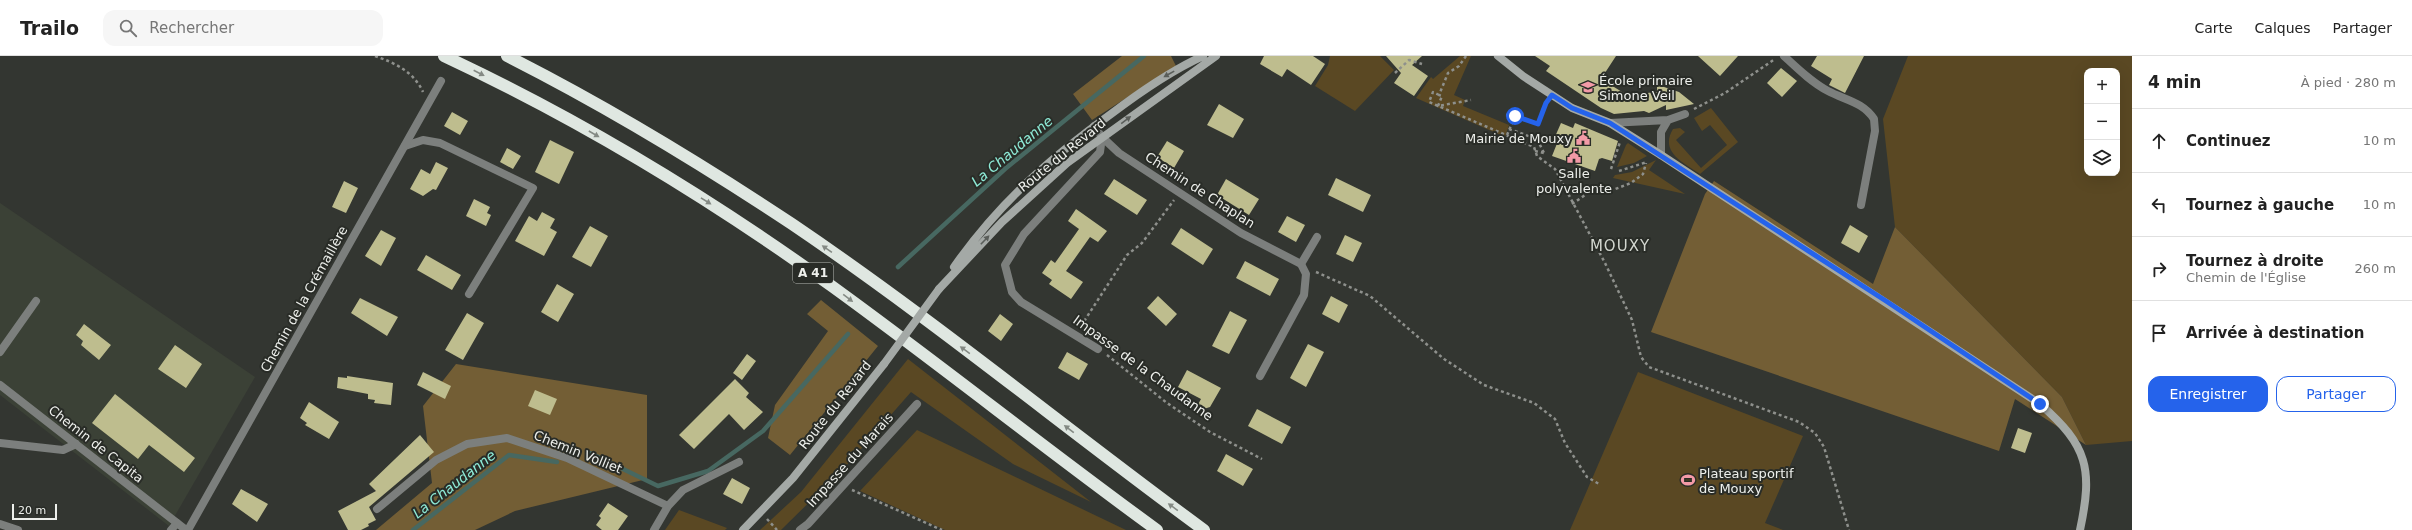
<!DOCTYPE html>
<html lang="fr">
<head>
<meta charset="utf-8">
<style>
	body { margin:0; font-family:"DejaVu Sans",sans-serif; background:#f6f6f6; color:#222 }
	.controls { position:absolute; right:12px; top:12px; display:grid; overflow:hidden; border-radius:8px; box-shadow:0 4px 16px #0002 }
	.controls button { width:36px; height:36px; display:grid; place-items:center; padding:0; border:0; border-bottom:1px solid #e0e0e0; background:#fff; color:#222; font:20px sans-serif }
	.scale { position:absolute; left:12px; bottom:10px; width:45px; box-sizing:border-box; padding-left:4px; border:2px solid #eef0ec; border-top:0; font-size:11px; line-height:14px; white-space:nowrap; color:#eef0ec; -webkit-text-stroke:3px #292c27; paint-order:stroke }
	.stop { position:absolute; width:12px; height:12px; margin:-9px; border:3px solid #2563eb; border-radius:50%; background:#fff }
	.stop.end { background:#2563eb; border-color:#fff; box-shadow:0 1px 4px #0008 }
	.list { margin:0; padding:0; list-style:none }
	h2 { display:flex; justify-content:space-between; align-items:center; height:52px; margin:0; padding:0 16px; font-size:17px }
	h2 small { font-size:13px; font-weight:400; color:#767676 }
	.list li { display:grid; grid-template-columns:26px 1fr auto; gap:12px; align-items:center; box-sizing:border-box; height:64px; padding:0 16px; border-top:1px solid #e0e0e0 }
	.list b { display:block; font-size:15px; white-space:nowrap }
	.list p { margin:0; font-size:13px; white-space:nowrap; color:#767676 }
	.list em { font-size:13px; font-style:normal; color:#767676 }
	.actions { display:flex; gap:8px; padding:12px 16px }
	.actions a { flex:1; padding:9px 0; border:1px solid #2563eb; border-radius:12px; text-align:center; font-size:14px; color:#2563eb }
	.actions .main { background:#2563eb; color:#fff }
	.icon { flex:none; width:22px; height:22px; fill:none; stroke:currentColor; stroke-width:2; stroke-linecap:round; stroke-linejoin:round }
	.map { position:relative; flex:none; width:2132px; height:474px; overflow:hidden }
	header { display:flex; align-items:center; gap:24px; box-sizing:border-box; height:56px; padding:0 20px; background:#fff; border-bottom:1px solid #e0e0e0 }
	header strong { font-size:19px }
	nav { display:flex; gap:22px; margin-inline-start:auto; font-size:14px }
	.search { width:280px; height:36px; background:#f6f6f6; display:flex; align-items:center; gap:10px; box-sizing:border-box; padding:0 14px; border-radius:12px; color:#767676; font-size:15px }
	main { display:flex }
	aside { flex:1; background:#fff }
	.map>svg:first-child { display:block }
</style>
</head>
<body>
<header>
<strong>Trailo</strong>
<div class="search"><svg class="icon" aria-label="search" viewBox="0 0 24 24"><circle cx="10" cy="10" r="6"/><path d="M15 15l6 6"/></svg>Rechercher</div>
<nav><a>Carte</a><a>Calques</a><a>Partager</a></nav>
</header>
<main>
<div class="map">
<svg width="2132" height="474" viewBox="0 0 2132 474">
	<rect width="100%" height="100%" fill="#333631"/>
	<path fill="#3b4136" d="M0,147L255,321L169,470L0,339Z"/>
	<path fill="#5a4823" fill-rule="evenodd" d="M1330,0H1380L1394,14L1355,55L1315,30L1328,9Z
		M1460,0H1471L1454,39L1465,44L1463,50L1509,69L1505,81L1416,42L1431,21L1433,23Z
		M1908,0H2132V385L2086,389L2062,341L1895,171L1883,63ZM2087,15H2117V117H2087Z
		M1711,52L1738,86L1700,118C1684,107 1659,96 1673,73L1680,72L1685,76L1676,84L1701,112L1727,89L1710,69L1702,75L1694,62Z
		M1628,87L1647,100L1634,107L1617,111L1626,89Z
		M1656,104L1649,114L1685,138L1613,122L1615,119L1632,116Z
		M908,303L1091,446L1013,408L911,336L845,411L781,474H760L801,436Z
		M1638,316L1803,380L1765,467L1783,474H1570Z
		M917,374L1126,474H945L860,435Z
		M679,454L727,472L725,474H665Z"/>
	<path fill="#735e35" d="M1122,0H1171L1176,10L1092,64L1073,38Z
		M1714,125L1873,228L1895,171L2062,341L2086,389L2015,343L1999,395L1651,276L1705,138Z
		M821,244L878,290L790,399L768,382L775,349L828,275L807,258Z
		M456,308L647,339V423L515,455L475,474H376L432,427L423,350Z"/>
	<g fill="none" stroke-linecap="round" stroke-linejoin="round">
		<path stroke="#476861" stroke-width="4.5" d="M898,211L1005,113L1144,0
			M590,397L658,430L708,415L763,375L848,278
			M413,474L509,399L557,406"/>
	</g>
	<path fill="#bebd8e" d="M1264,0H1313L1325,8L1311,29L1287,13L1282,21L1260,8Z
		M1386,0H1422L1412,9L1428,20L1414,40L1394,27L1401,17Z
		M1535,0H1616L1601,23L1627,39L1657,36V30L1664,31L1679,36L1694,48L1666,54V49L1649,57L1644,55L1614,58L1601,52L1546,15L1550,10Z
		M1698,0H1738L1720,20Z
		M1817,0H1864L1845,37L1829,29L1832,23L1811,10Z
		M1781,12L1797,25L1782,41L1767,27Z
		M1219,48L1244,63L1233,82L1207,69Z
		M452,56L468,65L460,79L444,70Z
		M1561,67L1573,72L1575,67L1618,85L1612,105L1602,102L1599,103L1595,115L1552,100L1558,85L1554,83Z
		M550,84L574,96L559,128L535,116Z
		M1167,85L1184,95L1174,112L1157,101Z
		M507,92L521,100L513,113L500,106Z
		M436,106L448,112L436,134L433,133L423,140L410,133L421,113L430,118Z
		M1336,122L1371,139L1363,156L1328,139Z
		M1114,123L1147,144L1137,159L1104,138Z
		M1226,123L1259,143L1249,159L1217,139Z
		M344,125L358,132L346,157L332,151Z
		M474,143L490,151L487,157L491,159L486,170L466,160Z
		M1076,153L1107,175L1098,186L1090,181L1066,215L1083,226L1071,243L1049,228L1052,224L1042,217L1051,204L1055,207L1079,173L1068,165Z
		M542,156L555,163L550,172L557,176L544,200L515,185L529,160L537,165Z
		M1287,160L1305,169L1296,186L1278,176Z
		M1850,169L1868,180L1859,197L1841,187Z
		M590,170L608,180L591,211L572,201Z
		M1181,172L1213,193L1203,209L1171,188Z
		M381,174L396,182L381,210L365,200Z
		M1345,179L1362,187L1353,206L1336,198Z
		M426,199L461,219L452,234L417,214Z
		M1245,205L1279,223L1270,240L1236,222Z
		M557,228L574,238L558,266L541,256Z
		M1158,240L1177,258L1166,270L1147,252Z
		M1331,240L1348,249L1339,267L1322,258Z
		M360,242L398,261L387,280L351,257Z
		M1230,255L1247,264L1229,298L1212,290Z
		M467,257L484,267L463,304L445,294Z
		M1000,258L1013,268L1001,285L988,275Z
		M84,268L111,289L99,304L81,289L83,285L76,279Z
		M1308,288L1324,296L1306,331L1290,322Z
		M175,289L202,308L186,332L158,313Z
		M1067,296L1088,308L1079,324L1058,312Z
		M747,298L756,305L742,324L733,317Z
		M1187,314L1221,332L1210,351L1194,356L1201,343L1178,331Z
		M423,316L451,330L445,343L417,329Z
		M347,320L393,327L391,349L374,347L375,344L368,343V338L337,332L338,321L347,322Z
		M735,323L749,337L746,341L763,356L744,374L729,358L694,393L679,379Z
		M535,334L557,343L550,359L528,350Z
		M115,338L195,402L184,416L149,389L138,403L92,367Z
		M309,346L339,366L329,383L305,369L307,367L300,362Z
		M1257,353L1291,371L1282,388L1248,370Z
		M2018,372L2032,377L2025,397L2011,392Z
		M420,379L434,396L369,451L376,464L368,468L369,470L361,474H348L338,455L376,435L369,428Z
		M1226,398L1253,413L1243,430L1217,415Z
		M732,422L750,432L742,448L723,438Z
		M241,433L268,448L257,466L232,448Z
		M608,447L628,460L618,474H602L596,469L601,462L599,460Z"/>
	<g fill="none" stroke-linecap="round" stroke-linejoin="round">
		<path stroke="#8e908c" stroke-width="2.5" stroke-dasharray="3 3" stroke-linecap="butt" d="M375,0C395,7 414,16 423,36
			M1466,0L1459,10L1448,17L1439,39L1442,40L1438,50L1471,44
			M1395,17L1409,4L1422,8
			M1439,39L1433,36L1429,46L1534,91L1537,100L1555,113L1605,207L1632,264L1641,301L1649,311L1799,366L1815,377L1824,391L1849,474
			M1694,53L1725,37L1775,3
			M1506,59L1515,60L1538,68L1546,47
			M1509,73L1537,83L1544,97
			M1507,79L1515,60
			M1535,95L1544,97
			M1611,113L1620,86
			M1619,115L1647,106
			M1572,148L1591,135H1610L1631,127L1643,118L1646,107
			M1316,216L1370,240L1444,303L1484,329L1534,347L1555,363L1565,387L1587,421L1599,428
			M1081,270L1127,199L1142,187L1174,144
			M1107,299L1167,347L1210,376L1262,403
			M852,434L942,474
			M767,463L777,474"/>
		<path stroke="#7c7f7d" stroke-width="8" d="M1784,0C1797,12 1811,26 1828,35C1845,44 1863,46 1874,63L1875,75L1861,149
			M1610,67L1668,64
			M405,90L423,84L440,87L533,132L469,238
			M1661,99V76L1668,64L1685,58
			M1301,208L1317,181
			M1098,293L1021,246L1012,236L1005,209L1024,178L1100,96L1102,81
			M0,296L36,245
			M0,387L63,394L76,388
			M377,453L436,404L467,388L507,382L567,402L668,450
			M0,468L18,474
			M171,474L177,467
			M654,474L668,450L683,434L739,406"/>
		<path stroke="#7c7f7d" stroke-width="8" d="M1094,70L1102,81L1119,97L1241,177L1301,208L1306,218L1304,239L1260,320
			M0,329L186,474
			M188,474L441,25
			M800,474L808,468L917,348"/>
		<path stroke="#a4a9a6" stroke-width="8" d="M1498,0L1523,20L1572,52L1610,67L1661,99L2040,348C2088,390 2093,413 2080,474
			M954,211C998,148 1049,103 1111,58C1140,36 1170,15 1203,0
			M939,233L1002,166L1067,107L1216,0
			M743,474L793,422L884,308"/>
		<path stroke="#dfe7e1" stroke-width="12" d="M444,0C581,64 711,143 833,231C942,310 1048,395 1157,474
			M507,0C606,50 700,107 792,168C934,264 1066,373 1204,474"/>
		<path stroke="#a4a9a6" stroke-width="8" d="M884,308L939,233"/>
	</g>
	<defs><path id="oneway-solid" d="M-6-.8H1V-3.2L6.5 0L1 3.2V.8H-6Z"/></defs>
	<g fill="#848a84">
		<use href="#oneway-solid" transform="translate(479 17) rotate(27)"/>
		<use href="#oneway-solid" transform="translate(594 78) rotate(30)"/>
		<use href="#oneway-solid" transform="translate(706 145) rotate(32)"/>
		<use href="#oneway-solid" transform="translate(827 193) rotate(-145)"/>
		<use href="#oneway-solid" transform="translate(848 242) rotate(37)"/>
		<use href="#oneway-solid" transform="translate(965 294) rotate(-144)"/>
		<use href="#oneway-solid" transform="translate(1069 373) rotate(-143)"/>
		<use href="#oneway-solid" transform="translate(1173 451) rotate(-144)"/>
	</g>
	<g fill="#5a5e5a">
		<use href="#oneway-solid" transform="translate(1169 18) rotate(151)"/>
		<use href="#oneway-solid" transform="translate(1126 64) rotate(-37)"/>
		<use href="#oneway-solid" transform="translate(985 184) rotate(-46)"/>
	</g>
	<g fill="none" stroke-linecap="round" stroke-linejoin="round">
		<path stroke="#2563eb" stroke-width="5" d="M1515,60L1538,68L1546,47L1552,39L1572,52L1610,67L1886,245L2040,348"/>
	</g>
	<defs>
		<symbol id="school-bare" viewBox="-9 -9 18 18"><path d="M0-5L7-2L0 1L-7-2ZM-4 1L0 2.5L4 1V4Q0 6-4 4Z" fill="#f39aa7" stroke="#292c27" stroke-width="2.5" paint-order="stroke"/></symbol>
		<symbol id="civic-bare" viewBox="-9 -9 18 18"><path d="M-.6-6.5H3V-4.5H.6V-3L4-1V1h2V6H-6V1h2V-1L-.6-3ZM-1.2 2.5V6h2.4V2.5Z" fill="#f39aa7" stroke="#292c27" stroke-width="2.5" paint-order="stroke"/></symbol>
		<symbol id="stadium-bare" viewBox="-9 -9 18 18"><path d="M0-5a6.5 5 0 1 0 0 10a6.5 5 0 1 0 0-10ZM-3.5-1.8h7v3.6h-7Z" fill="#f39aa7" stroke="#292c27" stroke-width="2.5" paint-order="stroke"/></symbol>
	</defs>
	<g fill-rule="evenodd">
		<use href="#school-bare" x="1578" y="21" width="20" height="20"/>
		<use href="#civic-bare" x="1573" y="72" width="20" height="20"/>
		<use href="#civic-bare" x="1564" y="90" width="20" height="20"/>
		<use href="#stadium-bare" x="1678" y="414" width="20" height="20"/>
	</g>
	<g text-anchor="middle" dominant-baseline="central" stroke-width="4" stroke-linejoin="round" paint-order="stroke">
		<rect fill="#292c27" stroke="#b3b5b1" stroke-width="1" x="793" y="207" width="40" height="20" rx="3"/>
		<g font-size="12" font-weight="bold" fill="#eef0ec">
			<text x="813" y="217">A 41</text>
		</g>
		<g font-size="13" fill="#eef0ec" stroke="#292c27" text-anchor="start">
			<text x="1599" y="24">École primaire<tspan x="1599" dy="15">Simone Veil</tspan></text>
			<text x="1572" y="82" text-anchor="end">Mairie de Mouxy</text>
			<text x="1574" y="117" text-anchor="middle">Salle<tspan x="1574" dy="15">polyvalente</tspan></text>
			<text x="1699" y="417">Plateau sportif<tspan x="1699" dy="15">de Mouxy</tspan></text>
		</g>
		<g font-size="13" fill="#eef0ec" stroke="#292c27">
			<text transform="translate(1062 99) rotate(-39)">Route du Revard</text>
			<text transform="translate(1200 134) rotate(33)">Chemin de Chaplan</text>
			<text transform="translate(304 243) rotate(-61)">Chemin de la Crémaillère</text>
			<text transform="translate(1143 312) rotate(36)">Impasse de la Chaudanne</text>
			<text transform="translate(835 349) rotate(-52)">Route du Revard</text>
			<text transform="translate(96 388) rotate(38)">Chemin de Capita</text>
			<text transform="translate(578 396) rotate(22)">Chemin Volliet</text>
			<text transform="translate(850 404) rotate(-48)">Impasse du Marais</text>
		</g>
		<g font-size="14" font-style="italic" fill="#8eebd7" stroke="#292c27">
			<text transform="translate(1012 95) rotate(-40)">La Chaudanne</text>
			<text transform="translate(454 428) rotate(-38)">La Chaudanne</text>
		</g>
		<g font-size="15" letter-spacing="1" fill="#d3d7d0" stroke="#292c27">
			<text x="1620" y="190">MOUXY</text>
		</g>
	</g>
</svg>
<div class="controls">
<button>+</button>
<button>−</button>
<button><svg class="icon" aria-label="layers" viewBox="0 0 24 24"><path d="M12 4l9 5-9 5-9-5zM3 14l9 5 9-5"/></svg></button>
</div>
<div class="scale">20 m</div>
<div class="stop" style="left:1515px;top:60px"></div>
<div class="stop end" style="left:2040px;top:348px"></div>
</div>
<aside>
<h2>4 min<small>À pied · 280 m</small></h2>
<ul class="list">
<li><svg class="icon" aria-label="ahead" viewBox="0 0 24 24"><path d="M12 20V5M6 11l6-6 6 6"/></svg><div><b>Continuez</b></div><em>10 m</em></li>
<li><svg class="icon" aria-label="left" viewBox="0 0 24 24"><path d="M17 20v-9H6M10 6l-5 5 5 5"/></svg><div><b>Tournez à gauche</b></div><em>10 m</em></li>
<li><svg class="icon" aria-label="right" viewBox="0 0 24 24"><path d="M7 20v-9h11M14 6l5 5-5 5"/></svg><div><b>Tournez à droite</b><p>Chemin de l'Église</p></div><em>260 m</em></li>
<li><svg class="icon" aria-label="arrive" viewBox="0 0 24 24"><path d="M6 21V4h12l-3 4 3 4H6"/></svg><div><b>Arrivée à destination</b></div></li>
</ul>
<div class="actions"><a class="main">Enregistrer</a><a>Partager</a></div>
</aside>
</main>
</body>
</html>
